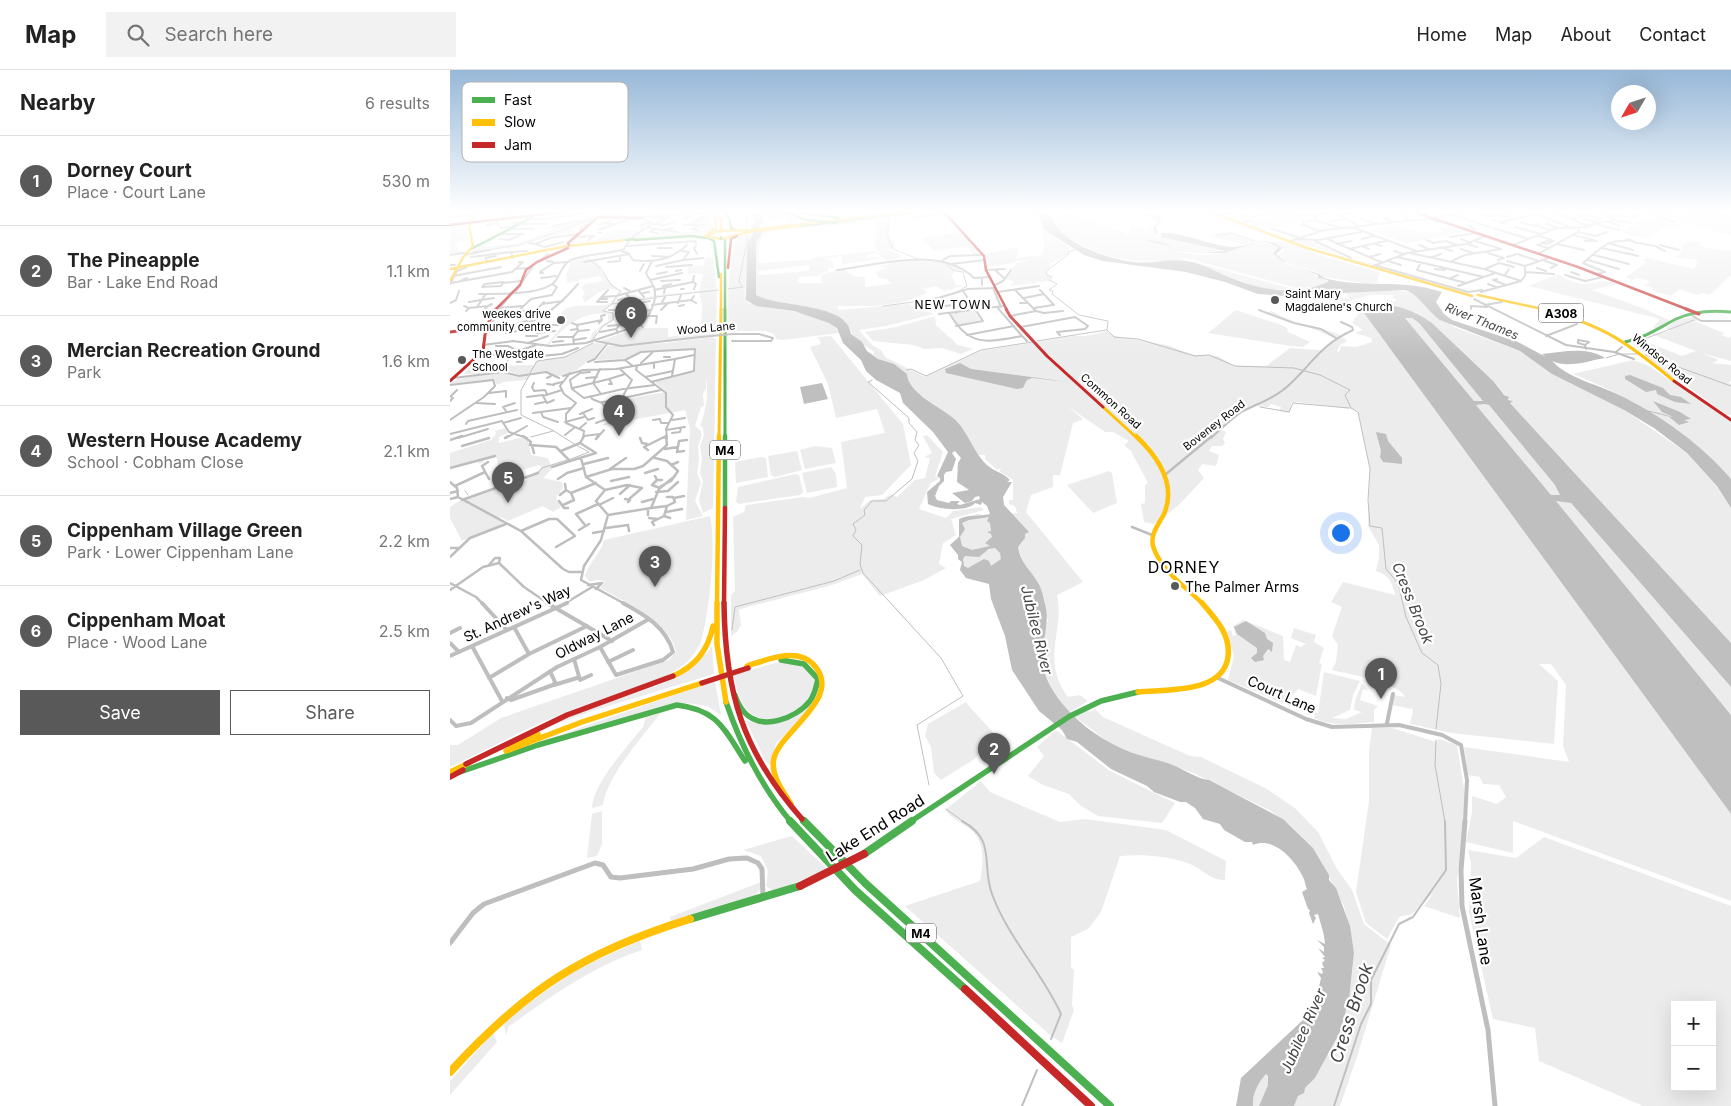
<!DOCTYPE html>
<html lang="en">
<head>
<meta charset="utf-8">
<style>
	body { margin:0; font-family:Inter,sans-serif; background:#f2f2f2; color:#222 }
	.controls { position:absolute; right:15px; bottom:15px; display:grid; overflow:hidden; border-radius:0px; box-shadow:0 5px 20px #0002 }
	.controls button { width:45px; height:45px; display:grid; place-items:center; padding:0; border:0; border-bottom:1px solid #e0e0e0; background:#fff; color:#222; font:25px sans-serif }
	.compass { position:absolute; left:1161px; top:15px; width:45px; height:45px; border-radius:50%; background:#fff; box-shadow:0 5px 20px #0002; rotate:231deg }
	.you { position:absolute; left:890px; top:462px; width:18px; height:18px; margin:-12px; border:4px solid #fff; border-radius:50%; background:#1a73e8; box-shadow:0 0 0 8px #1a73e833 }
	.badge { display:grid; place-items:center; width:32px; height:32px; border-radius:50%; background:#595959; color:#fff; font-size:16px; font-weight:700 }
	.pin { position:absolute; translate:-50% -41px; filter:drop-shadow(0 1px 2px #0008) }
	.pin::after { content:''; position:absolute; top:26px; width:18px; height:15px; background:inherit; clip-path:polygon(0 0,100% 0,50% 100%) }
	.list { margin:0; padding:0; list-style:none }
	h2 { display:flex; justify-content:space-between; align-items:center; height:65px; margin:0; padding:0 20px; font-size:21px }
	h2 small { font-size:16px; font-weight:400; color:#767676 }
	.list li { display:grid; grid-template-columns:32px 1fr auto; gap:15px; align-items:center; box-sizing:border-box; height:90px; padding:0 20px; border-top:1px solid #e0e0e0 }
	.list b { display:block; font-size:19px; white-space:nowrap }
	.list p { margin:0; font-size:16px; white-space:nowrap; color:#767676 }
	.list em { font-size:16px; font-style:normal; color:#767676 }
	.actions { display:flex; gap:10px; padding:15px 20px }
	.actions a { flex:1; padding:11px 0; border:1px solid #595959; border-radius:0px; text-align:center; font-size:18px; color:#595959 }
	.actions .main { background:#595959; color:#fff }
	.icon { flex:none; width:28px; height:28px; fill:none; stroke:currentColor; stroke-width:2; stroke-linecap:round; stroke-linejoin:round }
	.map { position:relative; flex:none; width:1281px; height:1036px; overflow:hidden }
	header { display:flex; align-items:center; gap:30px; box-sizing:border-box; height:70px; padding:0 25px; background:#fff; border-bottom:1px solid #e0e0e0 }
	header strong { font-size:24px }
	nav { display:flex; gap:28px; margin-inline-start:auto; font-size:18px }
	.search { width:350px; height:45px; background:#f2f2f2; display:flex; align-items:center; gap:12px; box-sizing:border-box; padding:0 18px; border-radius:0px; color:#767676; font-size:19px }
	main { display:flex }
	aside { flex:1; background:#fff }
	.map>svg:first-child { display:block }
</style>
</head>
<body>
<header>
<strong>Map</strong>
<div class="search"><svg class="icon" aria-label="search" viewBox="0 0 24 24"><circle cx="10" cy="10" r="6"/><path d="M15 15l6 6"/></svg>Search here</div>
<nav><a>Home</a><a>Map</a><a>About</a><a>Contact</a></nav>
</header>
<main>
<aside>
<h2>Nearby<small>6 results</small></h2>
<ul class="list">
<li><span class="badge">1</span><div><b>Dorney Court</b><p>Place · Court Lane</p></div><em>530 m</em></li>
<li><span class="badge">2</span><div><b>The Pineapple</b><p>Bar · Lake End Road</p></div><em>1.1 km</em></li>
<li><span class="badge">3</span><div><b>Mercian Recreation Ground</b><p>Park</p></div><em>1.6 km</em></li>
<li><span class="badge">4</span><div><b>Western House Academy</b><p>School · Cobham Close</p></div><em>2.1 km</em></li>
<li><span class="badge">5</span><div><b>Cippenham Village Green</b><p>Park · Lower Cippenham Lane</p></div><em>2.2 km</em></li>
<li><span class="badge">6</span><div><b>Cippenham Moat</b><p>Place · Wood Lane</p></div><em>2.5 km</em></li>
</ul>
<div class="actions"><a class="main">Save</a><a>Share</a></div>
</aside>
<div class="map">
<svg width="1281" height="1036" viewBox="0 0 1281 1036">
	<rect width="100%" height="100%" fill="#fff"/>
	<path fill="#ececec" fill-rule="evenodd" d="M240,142H259L264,159L250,164L182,169L190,163L199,166L213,163L206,160L221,164L255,160L246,157L253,156V154L249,152L259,147V144L233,143Z
		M310,142H334L364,152L341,154L336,149L318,151L319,157L337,154V155L388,153H377L478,142L440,147C442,153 439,160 440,169L444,171V178L437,180L452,185C444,193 433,192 428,183L432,181H427L425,177L427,149L392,155L317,161L310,169L308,193L359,190L367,187L426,181V183L415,185L416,188L428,187L430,189L392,194L391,186L376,189L383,192L384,198H378V201L367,206L349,207L347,213H372L371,205L393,199L404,206L415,207V217L441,214L437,209L429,208L426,201L439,198L428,197L441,193H456L450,192C476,189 487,188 511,199L501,204L506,215L513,216L495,221L486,216L475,219L471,216L477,223L454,232L425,236H387L389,240L458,234L484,244L436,256L409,260L422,275L431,280L435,287L475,307L531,281L623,266H636L657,261L665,266L717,275L744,285L768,286L784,296H816L840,278L871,280L886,269L866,260L815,243L822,241C831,246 841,251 852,254C866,259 887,259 897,271L890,275L887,281L889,282L891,276L906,277L922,272L921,268L905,263L913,260L902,253L908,244L906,237L911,235L908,237L909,240L914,243L1281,744V831L1063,751V783L1016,772L1022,742V726L1047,734L1056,727L1049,715L1033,714L1030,707L1018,705L1014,677L1119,692L1113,676L1116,615L1101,594H1089L1108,611L1104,674L1002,663L960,654L963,640L961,636V639L943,635L944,625L955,627C948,612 898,604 882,600L886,592L888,575L882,566L892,537L881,532L893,512L945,525C942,512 939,505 926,501L929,488V475L918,456L920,398L908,340L847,332L841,333L840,343L829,341L831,337L821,334L818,337C794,333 788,344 771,360L776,362L773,369L775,373L772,376H762L759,381L769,385L766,396L752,394L748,400L754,408L729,435L704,454L694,452L691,434L695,433V415L698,413L681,381L674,375L679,371L663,362H655L617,336L633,349L623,353L610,405H603V417L581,425L576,442L633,512L607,525C615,561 590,589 618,627L630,625L638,631L620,642C603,625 590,600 592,576C593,566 597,558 598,549L587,544L568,477L575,468L567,465L559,444L567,443L565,436L559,434V430H563V410L549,401L552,398L547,400L535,389V385H528C517,370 507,355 494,342C482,330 458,323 457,304C445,295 433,293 423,285L424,282L404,268L400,258L385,244L317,230L305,225L306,172L311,162L292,163L309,158L314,149ZM360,195L359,201L308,205V201Z
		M813,142C827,142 850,140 862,146L845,153L861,157L847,155L842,151C820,158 814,163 792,154L819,147Z
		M1202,142H1221L1233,147L1239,143L1234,142H1265L1281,146V165L1209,145H1203Z
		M619,144L635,147L679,165L682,154L698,160L702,154H705L703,159L706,164L700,166L699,172H705L700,171L701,167L706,166L777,181L751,183L724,181C740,185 762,187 778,182C798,177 806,166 829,177L823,183L837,195L863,203L869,208L901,213L905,216L895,219L875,218L877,216H874L819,220L805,217L743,192L843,219L847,218L736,188L734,190C693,192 665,194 628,172C620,168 611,164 605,157L604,155H609L605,147Z
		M1192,148H1203L1234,156L1212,159L1196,168L1171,163Z
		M141,151L126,156L123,162C101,165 81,173 60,176L61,179L59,180L57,178L19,183L39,171L42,173L33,177L70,173L104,159L88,158H90Z
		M14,155L19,170L7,172L9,174L5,175L9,180H15L11,183L0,184V156Z
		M948,155C950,160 986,165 994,161L986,159L1000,156L1013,162L1004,164L996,162L1003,165L958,173L918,160Z
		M592,159L619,177L618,184L601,193L599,199L596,200V205L601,207L599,209L604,210L561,216L564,211L554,209L567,193L583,190L566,191L567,188L592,185L594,177Z
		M160,160L190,161L179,169L119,173L129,167L125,171L147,170Z
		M774,161L811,171L793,174L749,164L762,165Z
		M302,162L297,174L295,224L297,232C319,242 379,239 389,263L332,270L326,269L324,264L315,261H279C277,231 278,196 286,167Z
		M512,162L530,184L524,185L516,176L484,181L471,168Z
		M243,167L262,172L267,223L266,265L169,275L150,271L188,258H218V267L251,262L252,235L249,222L208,227L204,233L206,225L249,221L253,204H238V197L254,195L255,188L263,187L261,172L245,167L180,171Z
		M851,167L899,189L920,193L929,192L919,195L843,171Z
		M1243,171L1251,172L1250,176L1279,182L1281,180V205L1260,225L1252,223L1247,225L1230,219L1221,226L1203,221V218L1194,215L1200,211L1186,208L1183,210L1176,207L1197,192L1191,190L1198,188L1244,199L1248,190L1224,187L1230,184L1233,175Z
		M823,172H838L878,188L930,202L927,213H914L873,207L869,203L838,193L828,184L835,180Z
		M569,177L565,193L537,197L538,191L535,184Z
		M136,187L138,190L131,193L145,189L149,196H152L150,200C158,207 162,216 170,221L169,224L167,225L168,221C153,215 147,225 135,232L132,227L135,223L131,217L135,214L153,211L150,206L128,210L130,214L127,211L117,213L116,206L121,193H117Z
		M1108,204C1113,207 1121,212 1127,213C1141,216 1153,207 1167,214L1142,220L1192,238L1221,251L1207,259L1203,258L1210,249L1079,216Z
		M943,220L961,222L1004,257L1070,281L1102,304L1174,340L1237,383L1267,416L1281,438V573L1060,333L1061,331L1057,328L1058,326L1054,325L1042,311L982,253L934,230L944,231L942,233L945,232L946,229L942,228L944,225H920L896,232L871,227L870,224L900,229L896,223Z
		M169,225L164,234L203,226L202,228C188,231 163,230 153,241L164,243V249L147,261L144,270H140L142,263L158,251V244C133,240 113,257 99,275H96L114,254L116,248L106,249L115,239L124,236L157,235Z
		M786,240L831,255L837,258L838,262L860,272L853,277L841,276L758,263Z
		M524,241L531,250L507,255L501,244L504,242Z
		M485,246L486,255L508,275L523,279L511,284L492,278L474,279L464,275L423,271L415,262L446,257Z
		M1244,247L1249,250L1244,251L1274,263L1271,265L1279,268L1281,266V291L1251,283L1267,289V291L1262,293L1281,295V311L1278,313L1281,314V345H1277L1225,307L1223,309L1197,287L1202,285L1190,277L1197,286L1182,273L1189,270L1186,274L1189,276L1191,273H1199L1232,286L1246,281L1201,264L1218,262L1220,260L1216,258L1227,250Z
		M955,248H962L969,253L1034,331H1024Z
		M381,266L453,354L461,395L432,425L415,427L410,439L420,430L433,429L441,424L447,427L465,410L475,408L480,388L474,387L482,383L473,366L477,365L493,382L485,407L490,408L480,414L469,439L496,448L503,441L531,437L534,440L501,449L506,465L493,473L489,494L496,498L474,510L430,526L412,504L379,516L297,537L289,540L291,555L287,562L281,566V525L285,521L283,447L294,442L296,435L353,427L359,428L397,418L391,372L435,363L427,339L386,348L378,314L360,277L371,274L368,267Z
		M261,267L266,269L263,438L253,443L249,430L253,410L250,404L252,388L250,376L254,365L253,358L250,356C256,341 259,323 256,307V319L253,324L254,336L251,337L245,356L250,360L252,365L248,376L249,390L247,403L251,413L245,431L253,446L236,450L240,358L235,340L150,356L174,344L175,329L216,322L205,312L217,307L245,302L246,280L193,282L174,289L146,290L158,276L215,273Z
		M144,273L155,274L144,289L140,291V289C132,297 117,308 105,306C100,305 99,302 95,301L71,305L54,300L32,304H14L21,296L85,295L88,290L115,287Z
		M1183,290L1199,296L1281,352V409C1237,362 1182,327 1123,304Z
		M49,302L67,307L81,305L77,310L53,312L48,315L42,310L0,314L7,309Z
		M1035,334L1039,335L1105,415L1111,422L1110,425H1101L1026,335Z
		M55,358L58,363L49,367V373L74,367L78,370L81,385L98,388L102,399L93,408L112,412L113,418L106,428L111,437L103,442L93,436L58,451L51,447L49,449L53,453L49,456L12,471L0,448V437L9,431L77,410L76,408L92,398L89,395L53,406L50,402L46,386L32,390L34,392L29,394L28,391L0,397V383L41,370L46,364L45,361Z
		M365,376L382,378L386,393L355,399L350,380Z
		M347,381L352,400L325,407L321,405L318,386Z
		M311,387L316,388L318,407L286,413L285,392Z
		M381,397L386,404L387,417L357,423L352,403Z
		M659,401L662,403L667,433L643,443L617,415Z
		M345,404L349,405L353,422L350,425L289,434L286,432L288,417Z
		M1107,430L1121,433L1281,617V645L1106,431Z
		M528,444L541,447L542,475L534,482L546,477L554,485L553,490L538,512L516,508L510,500L512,492L508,489V485L500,475L509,467V449Z
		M260,446C267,472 259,549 250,574C247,580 243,585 239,590C214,615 155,627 121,640C79,657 40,678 0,697V675H8L51,648L219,590L226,582C221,552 173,531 150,518L153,515L154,511L147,510L140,512L135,506C139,492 151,483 154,470Z
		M793,550L833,566L834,590L840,592L846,575L851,577L856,574L841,568L844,558L866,565L864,572L874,578L869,593L872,594L866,626L848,619L835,634L778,610L784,586L777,561L781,560L783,566L786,565L783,556Z
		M262,576L264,604L142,641L74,666L98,654L214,613L258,582Z
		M329,592L351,595L365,610C369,638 317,662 298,641C289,632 287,617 283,605Z
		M874,602L910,611L903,625L900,640L882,648L896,649L912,642L904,640L905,631L912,613L918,620L913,619L910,630L928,636L924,640V652C904,654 883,657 864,648L865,642L868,643Z
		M265,611L271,645L257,636L237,633L66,680Z
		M364,632L357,642L326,673L321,696L316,692L296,651L323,653Z
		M516,632C526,645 537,655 548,668L528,684L526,688L491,710L484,703L481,677L475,666L478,654Z
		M637,639L640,642L645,639L653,647L740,686L751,687L817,719L846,739L868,762L887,799L902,820L914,854L941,875L907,987L890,1036H844L848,1026L865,1008L890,962L898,936L903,896L904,883L901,865L894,836L871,791L863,778L840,755L819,740L741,702L687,685L661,674L624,646Z
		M211,643C194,664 155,709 153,735L142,738C143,713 177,677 193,657L196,647Z
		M922,658H942L986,672L989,669L1007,675L1016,731L1007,811L1010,848L974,836L984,823L962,844L949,847L937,869L916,853L906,822L919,731V680Z
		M606,660L660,701L725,733L712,753L648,746L631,736L619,724L593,715L578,706L594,686L587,677Z
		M531,711L540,722L610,752L635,749L716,760L776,791L775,810C762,811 752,799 740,794C719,786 693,784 670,786L651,842L638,859L621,867V897L624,900L622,935L624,940L612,973L601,966L455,836L530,811C533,794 536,772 520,759C512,752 504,751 495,740Z
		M152,741V774L147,786L137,788L142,744Z
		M342,766L377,799L329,820H321L316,816L318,800L311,786L293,780Z
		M1094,767L1281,836V1036H1193L1089,991L1085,958L1043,949L1019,842L1021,794L1018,780L1066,788ZM1225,935H1262V1017H1225Z
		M311,812V819L302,829L221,851L220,847Z
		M190,871L192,880C141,897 102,926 58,957L56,966L54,955L57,948L129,898Z
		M43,963L47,972L0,1025V1011Z
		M816,1004L818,1006V1015L809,1036H803C802,1024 808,1013 816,1004Z"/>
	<path fill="#bfbfbf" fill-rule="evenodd" d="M301,142H310L314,151L308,158L312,164L306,172V225C329,238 398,232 401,264L412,272L417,281L428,289L444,294L457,304C458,323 489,336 503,348C518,360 522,381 537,395C545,402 552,402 560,410L557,412H562L553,427L554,435L579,462L575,464V468L568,477C571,495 580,498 588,513C592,519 593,527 595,534C602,561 585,580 597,609C613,645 653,674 689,685C701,689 714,691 725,696C734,700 751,710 759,710L833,749L863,778L879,805V810L886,818L900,856L904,883L899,930L890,962L865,1008L855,1018L854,1023L848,1026L844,1036H809L818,1015V1006L816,1004C808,1013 802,1024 803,1036H786L791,1008L854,949L867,926L871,908L867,902L872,904L873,902L871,898H874L872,893L875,890L872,888L875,887L868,878L874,882V877L867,870L875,874C874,862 871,855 868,844L864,845L866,848L863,854L859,843L860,840L858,839L852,822L857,819C855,815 855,811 853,807C845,790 824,766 803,775L802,772H795L774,760L770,754L753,749L745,738L736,732H730L704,722L697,716L661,699L627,672L617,669L612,660L589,641L562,600L555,566L541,529L539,514L516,508L510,500L512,492L508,489V485L500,475L509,467V449C519,444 530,447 540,444L537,436L532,432L531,435L525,433C518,442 489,440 478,434L477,422L490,411V408L487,406L498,382L483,362L453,333L450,323L426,310L416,301L411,290L393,273L387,258L379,253L344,241L306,236L296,230L297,174L303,163L301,157L305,151ZM505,381L511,388L508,393L507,412L519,420L502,423L515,433L522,431L525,427L529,426L530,429L510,435L507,434L510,431H501L499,433L487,430L485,426L489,416L494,411V405L496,402L502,401L506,389L502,383ZM539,447L537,451L540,453L541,461L537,462L541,464L542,467L535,473L540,476L522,480L512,476L510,467L515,459L512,453L519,450ZM545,478L550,483L551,489L541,496L539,491L534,489L518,498L514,496L513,489L515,486L529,487L539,479Z
		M600,142C603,171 658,189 683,192C702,194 719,188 736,191C748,192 761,199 772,204C807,220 843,227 878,212V210L868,208V205C851,197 836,197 823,183L829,177L817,172H808L774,183H750L721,179L717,175L697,171L706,164L703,159L709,150L692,142L707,146L709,145L714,146H708L712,149L706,157L708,164L701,167L700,170C710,173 716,171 722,179L751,183L776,181L711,167V163C729,161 760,175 780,177C800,178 812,163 833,178L826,184L838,194L869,204L874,208C913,219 951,208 992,222L986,232L994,244L1002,250L1068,272L1096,287L1092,284C1113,282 1136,276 1155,288C1141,290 1119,299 1102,291C1118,308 1146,314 1167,324C1209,344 1251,374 1281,409V438L1267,416L1237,383L1204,358L1174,340L1102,304L1070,281L990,250C978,242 966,221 954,220L833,226L808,224L775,212L736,202L653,191L634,185L593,159L591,149L584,142Z
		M916,234C940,232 963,239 982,253L1043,311L1054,325L1059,327L1058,330L1063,331L1060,333L1281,573V617L1121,433L1106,431L1281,645V744L914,243L907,239L908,237ZM955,248H962L969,253L1033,331H1024ZM1035,334L1039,335L1105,415L1110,425H1101L1026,335Z
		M510,293L521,299L619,312L582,308L577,310L573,318L567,319L496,303L495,299Z
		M1180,305L1213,318L1220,325L1231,327L1241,334L1225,332L1207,324L1206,320L1196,322L1175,309V306Z
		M372,313L378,329L354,334L350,317L361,315V317V315Z
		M1203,331L1230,342L1241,349L1234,350L1239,352L1229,355L1218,346L1223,347L1212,342Z
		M926,362L936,364L938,371L952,388V394L933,392L930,387L931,381Z
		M796,551L815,563L817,569L823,573L822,582L818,579L813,586L814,590L805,592L801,588L807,583V578L787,564L784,557Z"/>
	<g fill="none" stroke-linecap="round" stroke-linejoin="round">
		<path stroke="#bfbfbf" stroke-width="1" d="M297,142V158
			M323,142H329
			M682,142L705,147
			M234,143L242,142
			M438,146V168L443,179L468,189
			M779,162L804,171
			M767,165L781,164
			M625,180L618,182L619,184L596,201L597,205L602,207L599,210L607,214L599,220L603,221L602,224L629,245L658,251L657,260
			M22,182L70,175L127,155
			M137,187L152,200L161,215L171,221L169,224
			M498,193V196L505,201
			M507,201L513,202L517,216L507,222
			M278,219L293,217L289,212L298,165
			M206,227L268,220
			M473,231L488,227
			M162,234L203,228
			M433,236L464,232
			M657,260L664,267L688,269L745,286L759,285L785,296L844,298L870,305L900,320L895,325L901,338L908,342L920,399L918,430L920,456L932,458L936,499L948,513L956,547L972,583L988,595L991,614L986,659
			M143,269L153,256L163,250V243L153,241L162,234L166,227
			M587,271L656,260
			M1184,273L1244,250
			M1172,284H1190
			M1195,285L1281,316
			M1156,288L1169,284
			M457,300L461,299L476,306L531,280L582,272
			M80,303L87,291L115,287L143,273
			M79,306L71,320V345L104,361L124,374
			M422,310L418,312L459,348V353L467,362L465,370L469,375L464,383L468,391L462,409L436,431H422L414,440L415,445L403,454L406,460L403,466L412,475L410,494L413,503L491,588L513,626L467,655L479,715
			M810,337L839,342L843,333L899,338
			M1199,341L1218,346
			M81,367L103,361
			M121,389L139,382L126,375
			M88,403L92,398L117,390
			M15,421L18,425
			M282,560L285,537L384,511L410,500
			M986,670L985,695L995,752
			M496,739L514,752"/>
		<path stroke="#bfbfbf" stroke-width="2" d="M512,751C547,770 531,794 542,824C558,868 592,902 611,944L601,969
			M572,1036L587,1000
			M884,1036L911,954L921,934V910L949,854L963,847L996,800L995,751"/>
		<path stroke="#bebebe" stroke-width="2" d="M786,142L803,147L810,146L805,142
			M883,142L909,156
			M929,142H934
			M950,142L958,151
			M1027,142L1042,146L1031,144
			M1050,142L1058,143L1056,142
			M1078,142L1095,147
			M1201,142L1202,145L1226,152
			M43,143L62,142L60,148
			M990,143L1001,144
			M1122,143L1129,145
			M155,145H171
			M861,145L882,142
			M864,145L866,148L864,150L891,158
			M890,145L904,142
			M1004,145L1040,157
			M1159,145L1183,147L1190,145
			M1042,146H1057
			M0,147L22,145
			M193,147L255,143L259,147L239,155H254
			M986,147L1023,142
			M204,148L219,147
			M462,148L495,143
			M1095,148L1118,156
			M1131,148L1151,153
			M78,149H97L139,142
			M234,149L243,145
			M980,149L988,152
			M1123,149L1136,145L1152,149
			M48,150L47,153L51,158L65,156
			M1043,150L1055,154
			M1165,150L1180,153
			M243,151L253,147
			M880,151L896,149
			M940,151L937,147L933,148L942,152
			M853,152L863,150
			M1051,152L1086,144
			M1070,152L1084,156
			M1098,152L1096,154L1108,158
			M1159,152L1169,155
			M63,153L74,152
			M207,153L216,149
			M922,153L911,149L929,154
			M68,154H97
			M126,154L144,150
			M163,154L155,153L168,146
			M202,154L216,155
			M787,154L801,150
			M852,154L869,161
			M1087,154L1084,155L1101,160
			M37,155L47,153
			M149,155L155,153
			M232,155H239
			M1139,155L1165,150L1149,142
			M1149,155L1169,160
			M103,156L147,147
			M211,156L225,152
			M1021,156H1019L1025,159
			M247,157L242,159L248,160
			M902,157L966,181
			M1065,157L1091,164
			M199,158L228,162
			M1043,158L1076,168
			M61,159H84
			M822,159L847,167
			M133,160H130L132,156L138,155
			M148,160L186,147
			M193,160L191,155L202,152
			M204,160L200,162L207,163
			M213,160L223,158
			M1128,162L1146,166L1157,162
			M149,163H151
			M52,164H73
			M1124,165L1147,171H1135
			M1089,166L1102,170
			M126,167L144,166L138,170
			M1000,167L1026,163
			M50,169L59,170L70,165
			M846,169L868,170L911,162
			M877,169L931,192
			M912,169L924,166
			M1011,169L1021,173
			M976,170L984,173
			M1101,170L1091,173L1097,174L1104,171
			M840,171L875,160L984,148
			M865,171L901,188
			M1183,172L1205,176L1215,181
			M79,173L85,174
			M983,173L996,171L1007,175
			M1158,173L1183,180
			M887,174L901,171
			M925,174L932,176
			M1017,174L1027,177
			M1091,174L1087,175L1098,178
			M1107,174L1134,180
			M969,175L979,179
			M1063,175L1107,158L1140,157L1104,142
			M1210,175L1229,180
			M177,176L245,171L246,173
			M246,176L244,178L247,184
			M912,176L919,179
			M95,177L85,174L100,168L129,164
			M95,177L113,172
			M990,177L1002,181
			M208,178H222
			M1152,178L1188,186L1177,183
			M899,179L936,171
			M1011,179L1023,183
			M171,181L178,183L183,190C204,193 221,190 237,175
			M944,181L953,184
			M960,183L1034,199L1071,211
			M1038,183L1054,188L1048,190
			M1088,184L1128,162L1129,159
			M0,185L14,183
			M15,185L40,180
			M1144,185L1179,194L1175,193
			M202,186L218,187
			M21,187L61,182
			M919,187L930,184
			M947,187L1034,207
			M982,187L991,184
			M1057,187L1067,184L1089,191
			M63,188L61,182L77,181
			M91,190L98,184
			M234,190L253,188
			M493,190L500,186L533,185
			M1093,190L1107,195L1101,198
			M1138,190L1169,199
			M101,191H97L103,192
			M938,191L951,195
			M1002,191L1015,185L1051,179L1025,171
			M1057,191L1075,196
			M38,192L35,188L46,186
			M69,192H73L71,194Z
			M134,192L179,184
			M158,192L170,191V186
			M971,192L967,200L1016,213
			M501,194L535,190
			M0,195H5
			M924,195L1018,222L1032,220
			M206,196L233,190L239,182L232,181
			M216,197L242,195
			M921,197L957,183L1016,174L1035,166
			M1087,198L1096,201
			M65,199L77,198
			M985,199L995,200
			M1035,199L1049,193L1064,197
			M387,200C428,195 491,175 524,208L540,207
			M536,200L555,199
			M545,200L554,208
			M91,201L93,203H90Z
			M91,201L104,193L117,192
			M190,201L194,194
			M226,201L231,200
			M1075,202L1104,204
			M1121,202L1129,205
			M207,204L217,202
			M1147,204L1155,202L1133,193C1152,177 1157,169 1183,171L1177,169
			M1055,205L1059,199
			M1115,205L1135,211L1153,207
			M3,206L51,197
			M91,208L106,206
			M532,208V215
			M1001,208L1008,205
			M1047,209L1043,210L1056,215
			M200,210L232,203
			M10,211L17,208
			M211,211L230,210
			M53,212L51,216L32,217L35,214Z
			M243,212L246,214L244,219
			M1,213L62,202L71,194
			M53,213L71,211
			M0,214L7,201L17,197
			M1038,214L1046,217
			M545,215L553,211L561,200
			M213,216L221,214
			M1008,216L1045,203
			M174,218L180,221
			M543,218L551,237
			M231,219H234
			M188,220L194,227
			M204,220L243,212L244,206
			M590,220L604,235
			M66,221L83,196
			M548,222L589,216
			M1031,222L1071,211L1075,206V196L1098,188
			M193,223L199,222
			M214,223L215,218
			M29,224C47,224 87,225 102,214C111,208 110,195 121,190C137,183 157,185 174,179L181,168L202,154L192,148
			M176,224L181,229L176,230
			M244,226L241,230L246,233
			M152,227L166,226L203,216
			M574,228L594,224
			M150,229H157
			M1024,229L1116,275L1164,282L1184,289
			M31,230L44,228
			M168,230L177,228
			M464,231L475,232L518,219L546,218
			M19,232L31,230
			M157,232H147L158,220
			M194,232L200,231
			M0,233L6,230L9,221
			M228,233L231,225
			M570,233H578
			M92,234L113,231
			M211,234L215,227
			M194,235L183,237L178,241L179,243L201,240
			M202,235L241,230
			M1035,235L1052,232
			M14,236L19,238
			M38,236L42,234
			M229,236L234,235
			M27,237L35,225
			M49,238L73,236
			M479,238L503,235
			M584,238L603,235
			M174,239L176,234
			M534,239L530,233H536
			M1021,239V236L1037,237
			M159,240H179
			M211,240L217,234
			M809,240L844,253L871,259L886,268
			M16,241L19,238L38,236L35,239
			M69,241L85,240
			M586,241L594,243L613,241
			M506,243L502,233L519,231
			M489,244L554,236
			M500,244C519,278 539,272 572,266L547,237
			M171,246L179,243
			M199,246H207L206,253
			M560,246L586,241L565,220
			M1243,246L1251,251H1281
			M62,247L81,229L102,225L107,217L102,214
			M188,247L195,246
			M78,248L94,232
			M122,253L127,255L128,261L123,267L124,274
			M149,253L152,250L151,246L155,245
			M191,254C200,246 208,230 204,217C202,212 198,208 196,203L202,191
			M63,255L77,251
			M78,255H112
			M127,255L152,250
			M42,256L61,253V258
			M158,256L168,255
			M506,256L533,251L513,221
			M571,257L625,247L638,256L635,259L607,262L610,265
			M121,260L127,259
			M45,261L42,254L48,240L60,226
			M128,261L139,260
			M150,262L166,259
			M35,263C80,255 97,250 128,214
			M56,263L67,261
			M87,263L105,261
			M168,263L166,259L171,254L187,250L190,252
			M282,264H309L323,268L321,271H282
			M517,265L564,256
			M76,266H87
			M572,266L577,271
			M1096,266L1127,254
			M108,267H123
			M124,270L136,268
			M1128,270L1139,272L1135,275L1128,273Z
			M146,271L171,276L251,267
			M103,272L113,271
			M78,273L98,266
			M33,275L63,271L100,276L136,273L190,255L193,257
			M1135,275L1136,279
			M46,276H58L68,281L86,275
			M84,281L93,280
			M1166,282L1172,277
			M29,287L63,282L58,290
			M80,287L112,284L128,278
			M214,287H220
			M175,290L191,282L245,279L244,301L201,312
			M67,292L76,291L84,281L75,282
			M138,292L145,289L157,274
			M145,292L175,290L183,296
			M191,293L203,282
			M204,293V298
			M187,296L186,300L216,323V337L223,345L216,359L217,368
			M150,299L143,313L151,324
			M140,302L130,303L120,310L122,319L134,328L173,319L205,315
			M120,303L110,316L114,324L126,333L116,344V353L134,361L133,368
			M113,306L133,300L166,299L225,289
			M222,306L225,289L244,285
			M195,307L223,301
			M3,308L53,302L69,306L96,302L109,308
			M97,308L101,306
			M136,308L147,307
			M84,313L82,317L84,321L95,320L97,324
			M97,314L104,315
			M104,314L112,312
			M159,314H162L159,309L175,304
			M0,315L43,310L45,316L34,327L0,350
			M123,318L159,309
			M39,323L56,321V327
			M2,325L7,320
			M0,326L3,328L0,331
			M141,326L142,329L152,333L158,342L171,340
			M77,327L93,325
			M173,328L211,320
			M104,330L97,333L93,326L112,320
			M152,332L172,330
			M26,333L45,334
			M85,334L95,332
			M56,341L53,337L65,333
			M91,342L93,347L108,352
			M83,343L121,338
			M133,343L138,350L144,348
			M130,344L142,339
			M203,350L210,349L211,353H219
			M222,350L235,348
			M115,352L134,347
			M53,353L71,348
			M146,353L170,344L174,324L182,310L170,299
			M16,354L18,351L67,340
			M130,358L136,353
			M216,360L235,357
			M222,363L230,362L231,358
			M0,364L52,351L59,362L77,368
			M115,365L124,358
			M134,366L150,364
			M8,368L38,359
			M56,368L77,356
			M147,368L154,360
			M214,368L217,366
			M761,368C771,359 782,348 793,341C809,333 827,327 840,314C865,291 869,276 903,260L902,257L891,252"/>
		<path stroke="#bebebe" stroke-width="2.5" d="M73,366L81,372L80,375L106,377L120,391L146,383L130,373L134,366
			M55,368L58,366
			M190,368L192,373L197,374
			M146,369L148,366
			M0,370L12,366
			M12,376L39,368
			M82,376L84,383
			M215,379L228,377
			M198,380L194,377L216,366
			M111,381L130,373
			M234,381L227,382L229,371L237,370
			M131,388L136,407L155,420L146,431L158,445L151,470L134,496L131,510L175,534
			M205,388L217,391L228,401L221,411L211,416
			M38,392L32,396L39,409
			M134,394L158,388
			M221,395L228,392
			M102,397L120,391
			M0,398L45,386
			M160,399L176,388
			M195,403L208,399
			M716,404L762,366
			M205,406L207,410L202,415L210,418
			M136,407L162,399H184L193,396L217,375L216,366
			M108,409L117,403L134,398
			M207,410H212
			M161,411L179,407
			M0,412L7,418L8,427L71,461L113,499L119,502H132
			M5,416L35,402
			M155,420L177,415L192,418L179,429
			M206,422L218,421L228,412
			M0,423L8,421
			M121,423L146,413
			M170,424L180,415
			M110,425L116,420
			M224,428L234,426
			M0,429L8,427
			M175,429L180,430L178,432
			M12,430L88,403
			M109,431L114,438H118
			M192,432L203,429
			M113,435L124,430L121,423L116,420L115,414
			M149,435L163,428
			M201,438L217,436L225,432L223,427H217
			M198,439V445
			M216,442L232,439
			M158,445L201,438L209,419L225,406
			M214,446L220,448
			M199,448L207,449
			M135,455L126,444L148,434
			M204,455L202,452L214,446L217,436
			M682,457L702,465
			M156,458L178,455L179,461
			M129,460L139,454
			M71,461L99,449H107L125,466L106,477
			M143,463L154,461
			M0,478H9
			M0,487L20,468L56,454
			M39,495L45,488H50L49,493
			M0,513L26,527L33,534
			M138,515L152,513L146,519
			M0,520L33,497L49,493L74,517L99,534
			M114,534L142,517"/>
		<path stroke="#bebebe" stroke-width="4" d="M32,533L57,560
			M97,533L162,571
			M64,557L79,584
			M0,563L10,558
			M0,573L9,582
			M22,576L52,631
			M150,577L166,605L213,590L223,582C216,557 195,545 173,533
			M0,586L117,533
			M124,589L130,610L141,605
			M158,592L183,580
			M39,608L79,584L137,556
			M768,608L856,649L882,657L949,655L992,665L1011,675L1017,710L1015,752
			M104,615L127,608
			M57,628L61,630L103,615L105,612L100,601
			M0,650L6,656L21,653L107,597L150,577L199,549
			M937,653L943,624"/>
		<path stroke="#bebebe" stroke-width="5" d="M1015,751L1011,800L1012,836L1038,960L1045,1036
			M0,873L23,843L34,834L145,793L153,795L161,807L170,808L243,799L279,789L297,788L308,793L312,799L313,828"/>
		<path stroke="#4caf50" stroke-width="2.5" d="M274,142L279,148L281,158L286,160
			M336,142L356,150
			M343,142L389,148
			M767,145L780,142
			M348,156L466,142
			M258,168L264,171L269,207
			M275,169V240
			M185,170L242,166L256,168
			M21,179L83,147"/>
		<path stroke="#4caf50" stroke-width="3" d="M275,239V368
			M1175,272C1194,268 1209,258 1226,249C1243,241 1262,240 1281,242"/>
		<path stroke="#4caf50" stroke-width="4.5" d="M275,366V438"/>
		<path stroke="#4caf50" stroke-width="5.5" d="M285,625C287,631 290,637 294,642C312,662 346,648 360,631C365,624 366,617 368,609L354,594L331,590
			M276,632C291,676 311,716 341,752
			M10,702L88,675L227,635C268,640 274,659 295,691
			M352,749L355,752
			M460,752L620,646L651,631L688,622"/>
		<path stroke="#4caf50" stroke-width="8" d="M340,751L405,820L515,919
			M354,751L415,813L660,1036
			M414,784L462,751
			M240,849L350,816"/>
		<path stroke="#ffc107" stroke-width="2.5" d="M267,142L271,150V159
			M761,142L857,178L1022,226
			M348,156L298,162L271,169L255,166L268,161L301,160L459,142
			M259,163L266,158L265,142
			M0,199L117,176L176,170
			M0,211L14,186L23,176L19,157L27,142
			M1028,225L1097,240
			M271,240V204"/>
		<path stroke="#ffc107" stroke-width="3" d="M1092,239C1153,255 1177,272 1224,311
			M653,337L687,368
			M269,368L271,239"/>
		<path stroke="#ffc107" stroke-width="4.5" d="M686,366C707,386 727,414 714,444C709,454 700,464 703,476C710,500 736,517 753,534
			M267,534L269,366"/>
		<path stroke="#ffc107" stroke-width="5.5" d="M267,533V574L276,632
			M297,596C316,590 346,577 363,594C395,627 332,659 324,688C320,705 333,721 341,734
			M223,606C246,596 258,580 263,556
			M688,622C716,619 773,624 778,587C781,565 766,549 752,533
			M59,675L88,664
			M56,681L132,652L252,613
			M0,702L19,693"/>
		<path stroke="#ffc107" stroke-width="8" d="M0,1002C75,920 133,882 240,849"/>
		<path stroke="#c62828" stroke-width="2.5" d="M494,142L534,186L536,200L557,240
			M964,142L1128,197L1239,240
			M0,155L112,142
			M119,175L118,173L148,147L192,148
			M278,198L281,169L287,166
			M45,240L70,215L76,200L87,192L118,178"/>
		<path stroke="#c62828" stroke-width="3" d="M556,239L560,246L597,286L653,337
			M1236,239L1249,244
			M0,262L36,257
			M0,311L33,281L36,257L46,239
			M1224,311L1281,350"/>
		<path stroke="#c62828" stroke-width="4.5" d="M274,534L275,438"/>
		<path stroke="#c62828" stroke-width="5.5" d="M274,533C275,622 292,681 352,749
			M16,694L117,645L223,606
			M0,707L13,700"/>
		<path stroke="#c62828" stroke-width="8" d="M515,919L641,1036"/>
		<path stroke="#bebebe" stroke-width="2" d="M251,267L282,264"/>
		<path stroke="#4caf50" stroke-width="2.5" d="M356,150L386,153
			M271,167V169
			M176,170L185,169"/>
		<path stroke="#ffc107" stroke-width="2.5" d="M271,159V162"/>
		<path stroke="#c62828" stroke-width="5.5" d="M252,613L298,598"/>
		<path stroke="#c62828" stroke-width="8" d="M350,816L414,784"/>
	</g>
	<linearGradient id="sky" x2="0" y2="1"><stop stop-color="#97b8d8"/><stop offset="0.49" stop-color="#fff"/><stop offset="1" stop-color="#fff" stop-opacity="0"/></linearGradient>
	<rect width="1281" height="287" fill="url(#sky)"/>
	<g fill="#595959" stroke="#fff" stroke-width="2">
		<circle cx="825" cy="230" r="5"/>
		<circle cx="111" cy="250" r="5"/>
		<circle cx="12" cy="290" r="5"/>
		<circle cx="725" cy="516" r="5"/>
	</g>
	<g text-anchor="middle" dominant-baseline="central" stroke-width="4.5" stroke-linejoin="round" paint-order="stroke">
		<g font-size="11" fill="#000" stroke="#fff" text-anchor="start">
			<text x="835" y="224">Saint Mary<tspan x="835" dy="13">Magdalene's Church</tspan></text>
			<text x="101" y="244" text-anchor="end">weekes drive<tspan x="101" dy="13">community centre</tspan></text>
			<text x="22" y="284">The Westgate<tspan x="22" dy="13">School</tspan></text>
		</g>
		<g font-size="11" fill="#000" stroke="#fff">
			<text transform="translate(256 258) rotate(-5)">Wood Lane</text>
			<text transform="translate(1212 289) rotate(39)">Windsor Road</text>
			<text transform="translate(661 331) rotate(42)">Common Road</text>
			<text transform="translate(764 355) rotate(-38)">Boveney Road</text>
		</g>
		<g font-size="12" letter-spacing="1" fill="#000" stroke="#fff">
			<text x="503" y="234">NEW TOWN</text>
		</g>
		<g fill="#fff" stroke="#4c4c4c" stroke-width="1">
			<rect x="1088.5" y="233.5" width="45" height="19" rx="4"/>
			<rect x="260" y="370.5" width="30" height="19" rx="4"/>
			<rect x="456" y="853.5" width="30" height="19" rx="4"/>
		</g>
		<g font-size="12" font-weight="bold" fill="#000">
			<text x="1111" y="243">A308</text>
			<text x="275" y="380">M4</text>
			<text x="471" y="863">M4</text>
		</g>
		<g font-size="12" font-style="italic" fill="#444" stroke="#fff">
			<text transform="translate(1032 251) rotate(22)">River Thames</text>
		</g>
		<g font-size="14" fill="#000" stroke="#fff" text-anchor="start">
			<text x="735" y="516">The Palmer Arms</text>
		</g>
		<g font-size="14" fill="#000" stroke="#fff">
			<text transform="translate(67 543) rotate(-25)">St. Andrew's Way</text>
			<text transform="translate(144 565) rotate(-27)">Oldway Lane</text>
			<text transform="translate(832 624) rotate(24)">Court Lane</text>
		</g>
		<g font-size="15" font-style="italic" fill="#444" stroke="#fff">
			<text transform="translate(963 533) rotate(68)">Cress Brook</text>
			<text transform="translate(587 560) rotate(76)">Jubilee River</text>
			<text transform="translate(853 961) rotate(-66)">Jubilee River</text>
		</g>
		<g font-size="16" letter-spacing="1" fill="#000" stroke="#fff">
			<text x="734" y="497">DORNEY</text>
		</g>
		<g font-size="16" fill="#000" stroke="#fff">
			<text transform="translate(425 758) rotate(-32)">Lake End Road</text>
			<text transform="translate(1031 851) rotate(82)">Marsh Lane</text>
		</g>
		<g font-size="18" font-style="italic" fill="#444" stroke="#fff">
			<text transform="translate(901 943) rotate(-72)">Cress Brook</text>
		</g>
	</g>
	<rect x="12" y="12" width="166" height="80" rx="8" fill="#fff" stroke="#b2b2b2" stroke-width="1"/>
	<rect x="22" y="27" width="23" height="6" fill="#4caf50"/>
	<rect x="22" y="49" width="23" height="7" fill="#ffc107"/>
	<rect x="22" y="72" width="23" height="6" fill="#c62828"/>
	<g font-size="14" fill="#000">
		<text x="54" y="35">Fast</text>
		<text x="54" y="57">Slow</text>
		<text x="54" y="80">Jam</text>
	</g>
</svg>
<div class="controls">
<button>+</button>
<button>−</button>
</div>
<svg class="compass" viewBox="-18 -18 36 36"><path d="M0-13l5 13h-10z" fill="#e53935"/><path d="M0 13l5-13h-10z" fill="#767676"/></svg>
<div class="you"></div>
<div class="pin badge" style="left:931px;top:629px">1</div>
<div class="pin badge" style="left:544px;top:704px">2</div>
<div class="pin badge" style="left:205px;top:517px">3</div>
<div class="pin badge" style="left:169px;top:366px">4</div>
<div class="pin badge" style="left:58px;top:433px">5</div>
<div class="pin badge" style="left:181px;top:268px">6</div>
</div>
</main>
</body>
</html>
